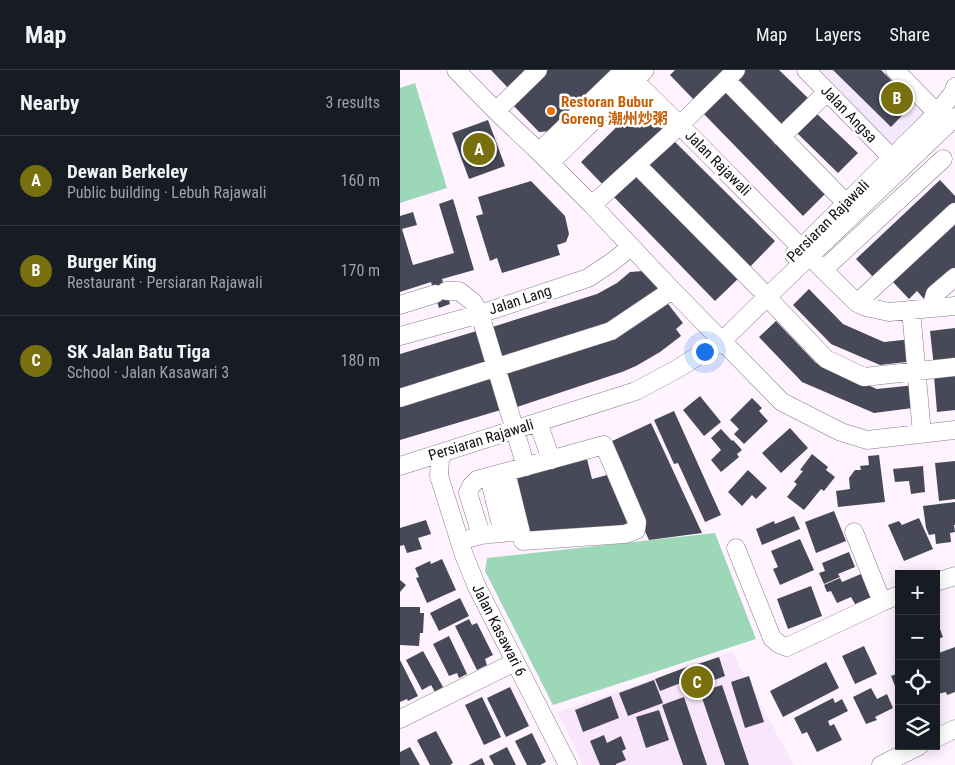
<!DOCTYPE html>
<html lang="en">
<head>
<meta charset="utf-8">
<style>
	body { margin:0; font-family:"Roboto Condensed","Noto Sans SC",sans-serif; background:#242831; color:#f1f3f6 }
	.controls { position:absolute; right:15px; bottom:15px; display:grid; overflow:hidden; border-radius:0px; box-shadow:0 2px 12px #0003 }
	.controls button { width:45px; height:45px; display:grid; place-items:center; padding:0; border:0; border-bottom:1px solid #363941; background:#171b24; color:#f1f3f6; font:25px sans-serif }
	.you { position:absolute; left:304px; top:281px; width:18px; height:18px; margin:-12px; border:4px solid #fff; border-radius:50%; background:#1a73e8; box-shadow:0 0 0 8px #1a73e833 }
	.badge { display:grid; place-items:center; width:32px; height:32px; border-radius:50%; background:#786f0e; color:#fff; font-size:16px; font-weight:700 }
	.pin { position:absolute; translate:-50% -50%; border:2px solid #fff; box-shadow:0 1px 5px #0006 }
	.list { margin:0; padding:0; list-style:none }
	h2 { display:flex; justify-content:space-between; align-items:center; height:65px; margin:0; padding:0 20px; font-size:21px }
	h2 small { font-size:16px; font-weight:400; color:#9ea1a6 }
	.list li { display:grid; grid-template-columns:32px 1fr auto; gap:15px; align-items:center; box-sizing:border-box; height:90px; padding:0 20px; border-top:1px solid #363941 }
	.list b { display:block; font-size:19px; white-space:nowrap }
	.list p { margin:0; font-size:16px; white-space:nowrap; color:#9ea1a6 }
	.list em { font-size:16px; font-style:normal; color:#9ea1a6 }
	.icon { flex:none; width:28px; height:28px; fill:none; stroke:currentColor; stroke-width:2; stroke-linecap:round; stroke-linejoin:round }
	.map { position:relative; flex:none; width:555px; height:695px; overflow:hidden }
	header { display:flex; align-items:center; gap:30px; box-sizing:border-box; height:70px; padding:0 25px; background:#171b24; border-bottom:1px solid #363941 }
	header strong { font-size:24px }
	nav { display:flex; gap:28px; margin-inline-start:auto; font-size:18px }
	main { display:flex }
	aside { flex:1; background:#171b24 }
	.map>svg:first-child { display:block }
</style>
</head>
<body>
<header>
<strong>Map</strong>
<nav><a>Map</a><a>Layers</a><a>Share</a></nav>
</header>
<main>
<aside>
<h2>Nearby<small>3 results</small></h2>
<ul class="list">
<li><span class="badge">A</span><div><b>Dewan Berkeley</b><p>Public building · Lebuh Rajawali</p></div><em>160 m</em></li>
<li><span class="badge">B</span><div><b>Burger King</b><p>Restaurant · Persiaran Rajawali</p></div><em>170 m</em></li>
<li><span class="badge">C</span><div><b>SK Jalan Batu Tiga</b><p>School · Jalan Kasawari 3</p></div><em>180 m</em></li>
</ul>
</aside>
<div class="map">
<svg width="555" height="695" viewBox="0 0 555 695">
	<rect width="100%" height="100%" fill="#fef3ff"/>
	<path fill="#f4e8fc" d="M420,0H491L530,40L490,79L416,4Z"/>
	<path fill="#fae6fc" d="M332,582L394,695H183L158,642Z"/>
	<path fill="#9cd8b8" d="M15,13L47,118L0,133V18Z
		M315,463L356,569L153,635L85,501L87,488Z"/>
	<path fill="#484958" d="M91,0H132L111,21Z
		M146,0H215L151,61L139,62L111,33Z
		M275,0H329L296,32L270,5Z
		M342,0H379L409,29L382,56L334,8Z
		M433,0H481L514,33L491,57Z
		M324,17L427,122L403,146L300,40Z
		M239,35L264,61L206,118L181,92Z
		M415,42L458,83L438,103L396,62Z
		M88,50L105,96L69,109L52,63Z
		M271,68L375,171L348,199L244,96Z
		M238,100L341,206L315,231L212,125Z
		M540,110L555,126V135L476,210L456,189Z
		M131,111L165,146L169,164L166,172L157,175L160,185L102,203L97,188L90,191L76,146L83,144L78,127Z
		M53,129L74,200L42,209L50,234L39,238L31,212L0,222V146L13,142L17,155L2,159L13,195L54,183L39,134Z
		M555,153V200L524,229L517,221L509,229L493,212Z
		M243,201L261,222L212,256L99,291L89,258L197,224L217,213L230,202Z
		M409,219L443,254L477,269L484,272L521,268L523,290L480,295L431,274L393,235Z
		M265,230L283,253L276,259L281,266L260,282L236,296L222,302L114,338L103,303Z
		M376,251L416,293L470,316L477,319L525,314L528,336L474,343L402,312L359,267Z
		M555,258V294L534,297L530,261Z
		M80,260L91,294L0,321V284Z
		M555,304V340L537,342L534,306Z
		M94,307L104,339L0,370V335Z
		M300,326L321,352L304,366L283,340Z
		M352,328L362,338L359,341L368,351L344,374L334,364L339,359L330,350Z
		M274,341L321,445L305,452L278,393L274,394L254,350Z
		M251,353L302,463L249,470L236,442L210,372Z
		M390,358L408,378L381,403L362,383Z
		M321,359L332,371L333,370L342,380L337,384L339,387L321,402L311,390L321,380L311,368Z
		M412,384L428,397L426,400L435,407L424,421L421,419L404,440L387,427L397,414L394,412L403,401L400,400Z
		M479,385L485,432L438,437L436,421L450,419L449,408L455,400H461L460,396L469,395L468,386Z
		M187,389L192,409L211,404L232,458L123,468L108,409Z
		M555,391V429L539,431L535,393Z
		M523,396L525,422L511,424L509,411L495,412L493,399Z
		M348,400L367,418L356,429L352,425L342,436L328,422Z
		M555,432V455H554L555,462L550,463L551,472L536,474L535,464L529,465L526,458L523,436Z
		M434,441L446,471L416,483L405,452Z
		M394,446L400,459L362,475L356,459L374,451L375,454Z
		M519,448L533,479L504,491L488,455L499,451L502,455Z
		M26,450L31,464L18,468L22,479L7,483L4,475L0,476V458Z
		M400,469L414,500L380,515L373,499L378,497L371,481Z
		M449,482L455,497L438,504L440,507L424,514L419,503L425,501L422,493Z
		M42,489L56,520L27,533L16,508L19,507L15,498L30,491L31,494Z
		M461,504L473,531L464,535L462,531L455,534L451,527L437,533L431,521L427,522L424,515L440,508L442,512Z
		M0,510L6,515L0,522Z
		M411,516L422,546L388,559L377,529Z
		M60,528L69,546L39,561L30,543Z
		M0,537H20V543H24L23,563H20L19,576L0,575Z
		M536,548L543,567L536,570Z
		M69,549L72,555L77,553L93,585L85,589L87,595L77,600L55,556Z
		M49,566L67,604L59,608L57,603L49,606L33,574Z
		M464,576L477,604L455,614L442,586Z
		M555,577V622L547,625L546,622L538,624L536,619V584Z
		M23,581L43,617L35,622L31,615L22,620L6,590Z
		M319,587L325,606L301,615L295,595Z
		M0,590L18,626L8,631L7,629L0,632Z
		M426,592L439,618L383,647L370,621Z
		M292,595L296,607L260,621L255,609Z
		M499,603V626L491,606Z
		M349,606L364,652L345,658L331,612Z
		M254,610L263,633L228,646L219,623Z
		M322,615L349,695H325L300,622Z
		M110,617L129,656L106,667L87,628Z
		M471,618L477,629L487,624L493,638L475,647L477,650L466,654L453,627Z
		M211,626L219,648L183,662L175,640Z
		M82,627L101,667L84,675L65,635Z
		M284,627L307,695H283L262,635Z
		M433,628L435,633L442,629L448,641L428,651L430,656L434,654L442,670L417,682L407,662L402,664L394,648Z
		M259,640L269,670L246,678L236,647Z
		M36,661L53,693L50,695H30L17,670Z
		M132,663L146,692L140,695H127L115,671Z
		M204,665L207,673L221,666L226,679L222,681L226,690L216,694V695H200L190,671Z
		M10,677L20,695H0V682Z
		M107,677L116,695H94L89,686Z
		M82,688L85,695H69Z"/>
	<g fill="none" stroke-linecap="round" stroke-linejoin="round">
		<defs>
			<path id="minor" d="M56,0L96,41L139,82L192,135L272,220L382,332L441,362L467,370L555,360
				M406,0L492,88
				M495,0L537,43
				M234,10C310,84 382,160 457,233L466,237L489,242L555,236
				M326,10L446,133
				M96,41L138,0
				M381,67L427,22
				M139,82L224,0
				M150,93L245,0
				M237,95L359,218
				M192,135L280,55L336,0
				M394,185L537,43L553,23L555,17
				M423,200L543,89
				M46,221H59L73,232L80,244L126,397
				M367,227L426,289L464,307L555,297
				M457,233L555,142
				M0,235L35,224
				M531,238L535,224L555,207
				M511,240L522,364
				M0,266L80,244L188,208L212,192L231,177
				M0,328L211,261L272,220
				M138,352L151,390
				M44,382L40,389L39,406L64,485L77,517L168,695
				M0,396L236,321L277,299L322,271L367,227L555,47
				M89,407L103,463
				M454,462L482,532
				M81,465L68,423L71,416L77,410L204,375L237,452L236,460L225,464L123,471L106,402
				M71,468L81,465L120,461
				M336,478L372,568L379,574L387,577L482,532L499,525
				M536,512L555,506
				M0,649L115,592
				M536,668L555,659
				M481,695L519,676"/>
		</defs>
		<use href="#minor" stroke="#877b89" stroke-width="19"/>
		<use href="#minor" stroke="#fff" stroke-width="18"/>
	</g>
	<circle fill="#e8710a" stroke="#fff" stroke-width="2" cx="151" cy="41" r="5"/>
	<g text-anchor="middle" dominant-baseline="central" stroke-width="5" stroke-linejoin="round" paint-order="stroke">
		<g font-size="15" font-weight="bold" fill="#c56008" stroke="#fff" text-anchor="start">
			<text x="161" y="32">Restoran Bubur<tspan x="161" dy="17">Goreng 潮州炒粥</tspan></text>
		</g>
		<g font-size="15" fill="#120e13" stroke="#fff">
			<text transform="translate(449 44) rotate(46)">Jalan Angsa</text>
			<text transform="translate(318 93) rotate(45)">Jalan Rajawali</text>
			<text transform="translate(428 151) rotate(-45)">Persiaran Rajawali</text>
			<text transform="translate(120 230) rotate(-18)">Jalan Lang</text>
			<text transform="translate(81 370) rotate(-17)">Persiaran Rajawali</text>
			<text transform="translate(99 560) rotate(63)">Jalan Kasawari 6</text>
		</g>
	</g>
</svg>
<div class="controls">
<button>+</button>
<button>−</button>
<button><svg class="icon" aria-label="locate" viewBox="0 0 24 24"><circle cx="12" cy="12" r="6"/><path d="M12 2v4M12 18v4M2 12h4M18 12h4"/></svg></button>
<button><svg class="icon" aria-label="layers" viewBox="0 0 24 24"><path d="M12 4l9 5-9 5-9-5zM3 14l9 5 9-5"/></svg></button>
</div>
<div class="you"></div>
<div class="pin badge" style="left:79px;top:79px">A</div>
<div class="pin badge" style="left:497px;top:28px">B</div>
<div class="pin badge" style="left:297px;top:612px">C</div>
</div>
</main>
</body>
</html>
